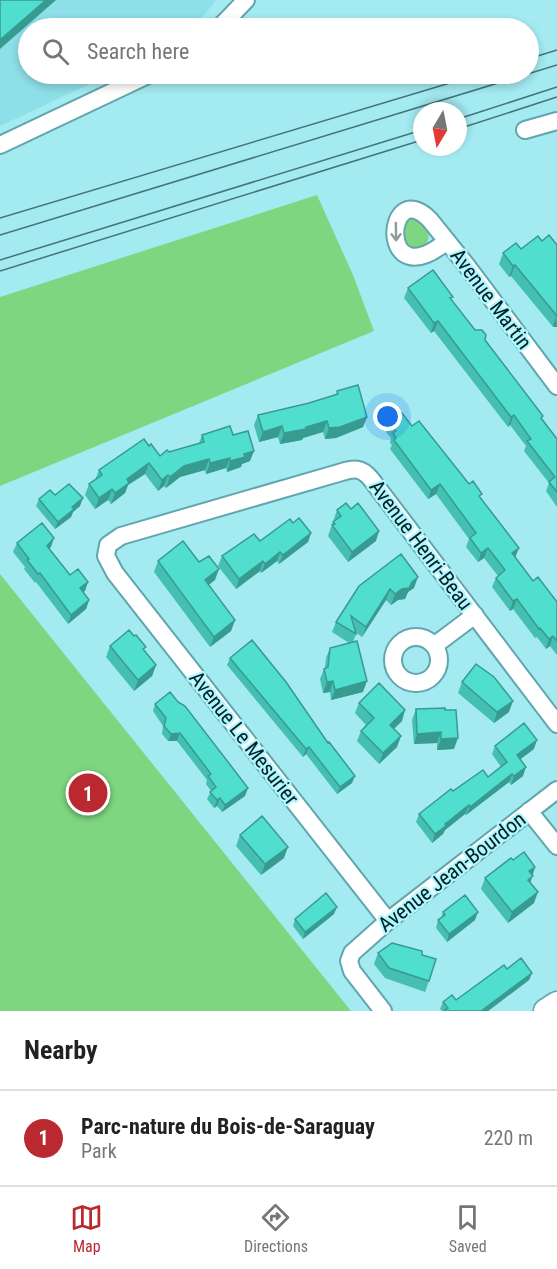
<!DOCTYPE html>
<html lang="en">
<head>
<meta charset="utf-8">
<style>
	body { margin:0; font-family:"Roboto Condensed",sans-serif; background:#f2f2f2; color:#222 }
	.compass { position:absolute; left:413px; top:102px; width:54px; height:54px; border-radius:50%; background:#fff; box-shadow:0 3px 9px #0003; rotate:190deg }
	.you { position:absolute; left:388px; top:417px; width:21px; height:21px; margin:-15px; border:4px solid #fff; border-radius:50%; background:#1a73e8; box-shadow:0 0 0 9px #1a73e833 }
	.badge { display:grid; place-items:center; width:39px; height:39px; border-radius:50%; background:#b9292f; color:#fff; font-size:20px; font-weight:700 }
	.pin { position:absolute; translate:-50% -50%; border:3px solid #fff; box-shadow:0 2px 6px #0006 }
	.list { margin:0; padding:0; list-style:none }
	h2 { display:flex; justify-content:space-between; align-items:center; height:78px; margin:0; padding:0 24px; font-size:26px }
	h2 small { font-size:20px; font-weight:400; color:#767676 }
	.list li { display:grid; grid-template-columns:39px 1fr auto; gap:18px; align-items:center; box-sizing:border-box; height:96px; padding:0 24px; border-top:2px solid #e0e0e0 }
	.list b { display:block; font-size:22px; white-space:nowrap }
	.list p { margin:0; font-size:20px; white-space:nowrap; color:#767676 }
	.list em { font-size:20px; font-style:normal; color:#767676 }
	.icon { flex:none; width:33px; height:33px; fill:none; stroke:currentColor; stroke-width:2; stroke-linecap:round; stroke-linejoin:round }
	.map { position:relative; flex:none; width:557px; height:1011px; overflow:hidden }
	.search { position:absolute; background:#fff; box-shadow:0 3px 9px #0003; left:18px; right:18px; top:18px; height:66px; display:flex; align-items:center; gap:15px; box-sizing:border-box; padding:0 21px; border-radius:33px; color:#767676; font-size:22px }
	.sheet { height:174px; background:#fff }
	nav { display:flex; justify-content:space-around; align-items:center; box-sizing:border-box; height:84px; border-top:2px solid #e0e0e0; background:#fff; font-size:16px; color:#767676 }
	nav a { display:grid; justify-items:center; gap:3px }
	nav .on { color:#b9292f }
	.map>svg:first-child { display:block }
</style>
</head>
<body>
<div class="map">
<svg width="557" height="1011" viewBox="0 0 557 1011">
	<rect width="100%" height="100%" fill="#a3eaf1"/>
	<path fill="#8ddfe8" d="M0,0H216L194,28H28V74H111L0,126Z"/>
	<path fill="#7ed780" d="M317,195L353,275L374,331L0,486V297Z
		M406,219C422,218 437,234 423,248L410,247C399,237 401,232 406,219Z
		M0,574L351,1011H0Z"/>
	<g fill="none" stroke-linecap="round" stroke-linejoin="round">
		<defs>
			<path id="street" d="M219,28L246,0
				M525,130L557,121
				M0,145L150,74
				M447,241C377,299 385,174 430,220L467,266L557,386
				M393 660a23 23 0 1 1 46 0a23 23 0 1 1-46 0Z
				M435,645L475,615
				M529,811L557,846
				M388,921L115,573L106,556L108,545L121,536L342,472C355,468 362,468 371,479L557,724
				M383,1011L352,971L349,961L352,953L388,921L557,790"/>
			<path id="secondary" d="M546,1011L557,1004"/>
		</defs>
		<use href="#street" stroke="#61a6ae" stroke-width="20"/>
		<use href="#secondary" stroke="#61a6ae" stroke-width="27"/>
		<use href="#street" stroke="#fff" stroke-width="16"/>
		<use href="#secondary" stroke="#fff" stroke-width="24"/>
		<path stroke="#457479" stroke-width="1.5" d="M528,59L557,50
			M458,119L557,87
			M458,129L557,97
			M0,218L480,74
			M0,235L557,65
			M0,260L422,130
			M0,271L422,140"/>
	</g>
	<path fill="#45bfb1" d="M542,241L557,245V327H553L511,276L509,277L499,264L503,253L521,249Z
		M408,288L451,300L475,330L485,340L557,439V507L546,491L549,483L524,451L526,446L510,425L508,427L434,331L431,333L404,298Z
		M337,391L367,417L363,427L336,438L325,439L323,432L303,438L302,440L280,444L278,437L259,442L254,425L258,415L309,403L336,395Z
		M390,422L412,426L480,499L515,558L533,581L557,602V655L550,646L546,649L537,637L535,638L513,609L510,611L492,587L496,578L498,576L484,558L478,562L466,547L469,539L436,494L428,499L390,449L392,445L390,443L391,438L386,432Z
		M202,435H233L250,461L242,464L241,467L227,472L226,468L206,474L205,470L180,477L166,488L164,486L158,491L145,474L128,485L125,493L111,504L108,500L95,509L85,495L89,484L95,480L99,470L149,446L160,456L169,452L199,443Z
		M55,495L80,506L73,512L71,517L55,529L36,506L39,499Z
		M337,510L376,541L348,562L328,536Z
		M293,523L311,533L308,542L279,564L277,561L261,573L260,571L236,589L218,566L222,556L260,541Z
		M54,538L49,549L70,575L88,582L83,592L89,600L86,609L68,624L36,582L35,583L24,569L25,567L13,552L17,543Z
		M158,561L199,562L215,580L208,585L235,620L231,631L210,647L154,572Z
		M359,586L414,588L408,592L405,599L398,600L391,605L386,600L362,637L355,632L356,634L353,642L363,692L331,700L330,692L323,693L320,679L324,669L325,668L326,658L330,648L349,643L332,632L336,622Z
		M110,646L144,651L156,665L152,676L134,691L106,657Z
		M230,658L352,783L337,794L306,754L303,757L227,665Z
		M462,682L509,712L494,723L458,693Z
		M359,703L402,721L394,729L397,747L379,764L357,741L361,731L366,725L355,713Z
		M155,704L245,796L222,812L217,806L214,808L207,799L211,791L206,784L207,780L177,741H168L162,734L163,726L153,711Z
		M445,708L454,749L437,750V743L414,744L412,720L416,709Z
		M495,746L534,749L520,759L523,776L511,785L509,782L466,815L465,814L445,830L443,834L432,843L416,822L419,814L453,791L488,777L501,767L492,754Z
		M240,835L284,858L261,875L236,846Z
		M513,860L535,867L530,883L534,903L508,923L481,889L485,878Z
		M443,912L475,920L447,942L436,928L438,920L441,918Z
		M334,914L303,939L293,926L295,919Z
		M378,953L422,955L429,981L425,992L385,978L374,964Z
		M507,969L532,973L529,980L488,1011H442L440,1009L443,1002L456,1000Z"/>
	<path fill="#389b90" d="M46,0H56L0,49V40Z
		M515,265L511,276L509,277L513,266Z
		M556,316L557,327H553Z
		M438,321L434,331L431,333L434,323Z
		M514,415L510,425L508,427L511,417Z
		M367,417L363,427L336,438L325,439L329,428Z
		M327,421L323,432L303,438L302,440L280,444L284,433Z
		M282,426L278,437L259,442L263,432Z
		M254,451L250,461L242,464L241,467L227,472L230,461L244,454Z
		M230,458L226,468L206,474L210,463Z
		M209,459L205,470L180,477L166,488L170,477L184,466Z
		M149,463L145,474L128,485L125,493L111,504L115,493L127,479Z
		M168,475L164,486L158,491L162,480Z
		M440,484L436,494L428,499L431,490Z
		M112,489L108,500L95,509L99,498Z
		M83,498L80,506L73,512L71,517L55,529L58,522L72,507Z
		M379,531L376,541L348,562L352,552Z
		M311,533L308,542L279,564L283,555Z
		M54,538L51,547L43,555L47,546Z
		M488,548L484,558L478,562L481,553Z
		M519,548L515,558L512,553Z
		M280,552L277,561L261,573L265,564Z
		M263,561L260,571L236,589L239,579Z
		M219,569L215,580L201,591L205,580Z
		M418,577L414,588L408,592L405,599L398,600L391,605L395,594Z
		M88,582L85,591L77,597L80,588Z
		M390,589L386,600L362,637L366,627Z
		M517,599L513,609L510,611L513,601Z
		M89,600L86,609L68,624L71,615Z
		M235,620L231,631L210,647L214,637Z
		M553,636L550,646L546,649L549,639Z
		M156,665L152,676L134,691L138,680Z
		M333,681L330,692L323,693L327,682Z
		M367,681L363,692L331,700L335,690Z
		M513,701L509,712L494,723L497,712Z
		M405,710L402,721L386,736L390,725Z
		M441,732L437,743L414,744L417,734Z
		M180,733L177,741H168L171,734Z
		M401,736L397,747L379,764L383,753Z
		M458,738L454,749L437,750L441,739Z
		M537,740L534,749L514,764L517,755Z
		M309,747L306,754L303,757L306,749Z
		M526,767L523,776L511,785L514,776Z
		M512,774L509,782L466,815L470,807Z
		M355,776L352,783L337,794L340,787Z
		M248,788L245,796L222,812L225,805Z
		M220,798L217,806L214,808L217,800Z
		M469,805L465,814L445,830L443,834L432,843L435,834L445,824Z
		M288,847L284,858L261,875L265,864Z
		M535,867L529,887L524,890L529,871Z
		M538,892L534,903L508,923L512,912Z
		M337,907L334,914L303,939L305,932Z
		M478,912L475,920L447,942L449,934Z
		M532,973L529,980L488,1011H481Z"/>
	<path fill="#50dece" stroke="#389b90" stroke-width="1.5" d="M0,0H46L0,40Z
		M549,235L557,245V316L515,265L513,266L503,253L516,243L521,249L538,236L542,241Z
		M433,270L453,297L450,298L475,330H482L486,335L485,340L543,416L541,418L557,439V492L549,482L555,477L527,441L531,439L514,415L511,417L438,321L434,323L408,288Z
		M358,385L367,417L340,427L329,428L327,421L306,427V429L284,433L282,426L263,432L258,415L309,403L338,394L337,391Z
		M402,413L412,426L419,421L469,484L473,481L482,494L479,496L519,548L512,553L533,581L538,577L557,602V641L553,636L549,639L540,628L539,629L517,599L513,601L496,578L505,570L488,548L481,553L470,538L476,533L440,484L431,490L394,440L396,438L393,433L396,431L390,422Z
		M230,426L233,435L248,431L254,451L244,454L245,457L230,461V458L210,463L209,459L184,466L170,477L168,475L162,480L149,463L127,479L129,483L115,493L112,489L99,498L89,484L102,475L99,470L144,439L149,446L151,444L160,456L167,450L169,452L204,442L202,435Z
		M69,484L83,498L72,507L74,509L58,522L39,499L50,490L55,495Z
		M346,503L351,509L358,503L379,531L352,552L332,525L335,524L333,522L341,516L337,510Z
		M299,518L311,533L283,555L280,552L265,564L263,561L239,579L222,556L254,534L260,541L290,519L293,523Z
		M42,523L54,538L47,546L70,575L78,569L88,582L80,588L89,600L71,615L40,573L38,574L27,560L29,559L17,543Z
		M183,541L199,562L209,556L219,569L205,580L235,620L214,637L158,561Z
		M401,554L418,577L412,582L409,588L402,589L395,594L390,589L366,627L351,616L356,634L336,622L359,586Z
		M129,630L134,636L136,635L146,647L143,649L156,665L138,680L110,646Z
		M252,640L286,682L328,743L329,742L355,776L340,787L309,747L306,749L230,658Z
		M357,641L367,681L335,690L333,681L327,682L324,669L328,667L330,648Z
		M476,664L494,677L513,701L497,712L462,682Z
		M379,683L405,710L390,725L401,736L383,753L361,731L374,718L359,703Z
		M170,692L178,702L185,706L248,788L225,805L220,798L217,800L210,792L216,787L208,776L211,774L180,733L171,734L164,726L166,718L155,704Z
		M445,708V710H456L458,738L441,739V732L417,734L416,709Z
		M524,723L537,740L517,755L526,767L514,776L512,774L470,807L469,805L445,824L447,825L435,834L419,814L451,789L453,791L483,770L488,777L507,762L495,746Z
		M262,816L288,847L265,864L240,835Z
		M524,852L535,867L529,871L533,876L528,880L538,892L512,912L485,878L511,858L513,860Z
		M326,893L337,907L305,932L295,919Z
		M465,895L478,912L449,934L438,920L445,915L443,912Z
		M392,943L422,951V955L436,959L429,981L389,968L378,953Z
		M521,958L532,973L481,1011H444L448,1008L443,1002L452,995L456,1000L504,965L507,969Z"/>
	<defs><path id="oneway-shaft" d="M-6 0H5M1.5-3L5.5 0L1.5 3" fill="none" stroke-width="1.6" stroke-linecap="round" stroke-linejoin="round" transform="scale(1.5)"/></defs>
	<use stroke="#8e9b9c" href="#oneway-shaft" transform="translate(396 232) rotate(89)"/>
	<g text-anchor="middle" dominant-baseline="central" stroke-width="4.5" stroke-linejoin="round" paint-order="stroke">
		<g font-size="21" fill="#032124" stroke="#b0f7ff">
			<text transform="translate(491 299) rotate(53)">Avenue Martin</text>
			<text transform="translate(421 545) rotate(53)">Avenue Henri-Beau</text>
			<text transform="translate(244 738) rotate(52)">Avenue Le Mesurier</text>
			<text transform="translate(452 872) rotate(-38)">Avenue Jean-Bourdon</text>
		</g>
	</g>
</svg>
<svg class="compass" viewBox="-18 -18 36 36"><path d="M0-13l5 13h-10z" fill="#e53935"/><path d="M0 13l5-13h-10z" fill="#767676"/></svg>
<div class="you"></div>
<div class="pin badge" style="left:88px;top:793px">1</div>
<div class="search"><svg class="icon" aria-label="search" viewBox="0 0 24 24"><circle cx="10" cy="10" r="6"/><path d="M15 15l6 6"/></svg>Search here</div>
</div>
<section class="sheet">
<h2>Nearby<small></small></h2>
<ul class="list">
<li><span class="badge">1</span><div><b>Parc-nature du Bois-de-Saraguay</b><p>Park</p></div><em>220 m</em></li>
</ul>
</section>
<nav>
<a class="on"><svg class="icon" aria-label="map" viewBox="0 0 24 24"><path d="M3 6l6-2 6 2 6-2v14l-6 2-6-2-6 2zM9 4v14M15 6v14"/></svg>Map</a>
<a><svg class="icon" aria-label="directions" viewBox="0 0 24 24"><path d="M12 3l9 9-9 9-9-9zM9 14v-3h6M13 9l2 2-2 2"/></svg>Directions</a>
<a><svg class="icon" aria-label="saved" viewBox="0 0 24 24"><path d="M7 4h10v16l-5-4-5 4z"/></svg>Saved</a>
</nav>
</body>
</html>
